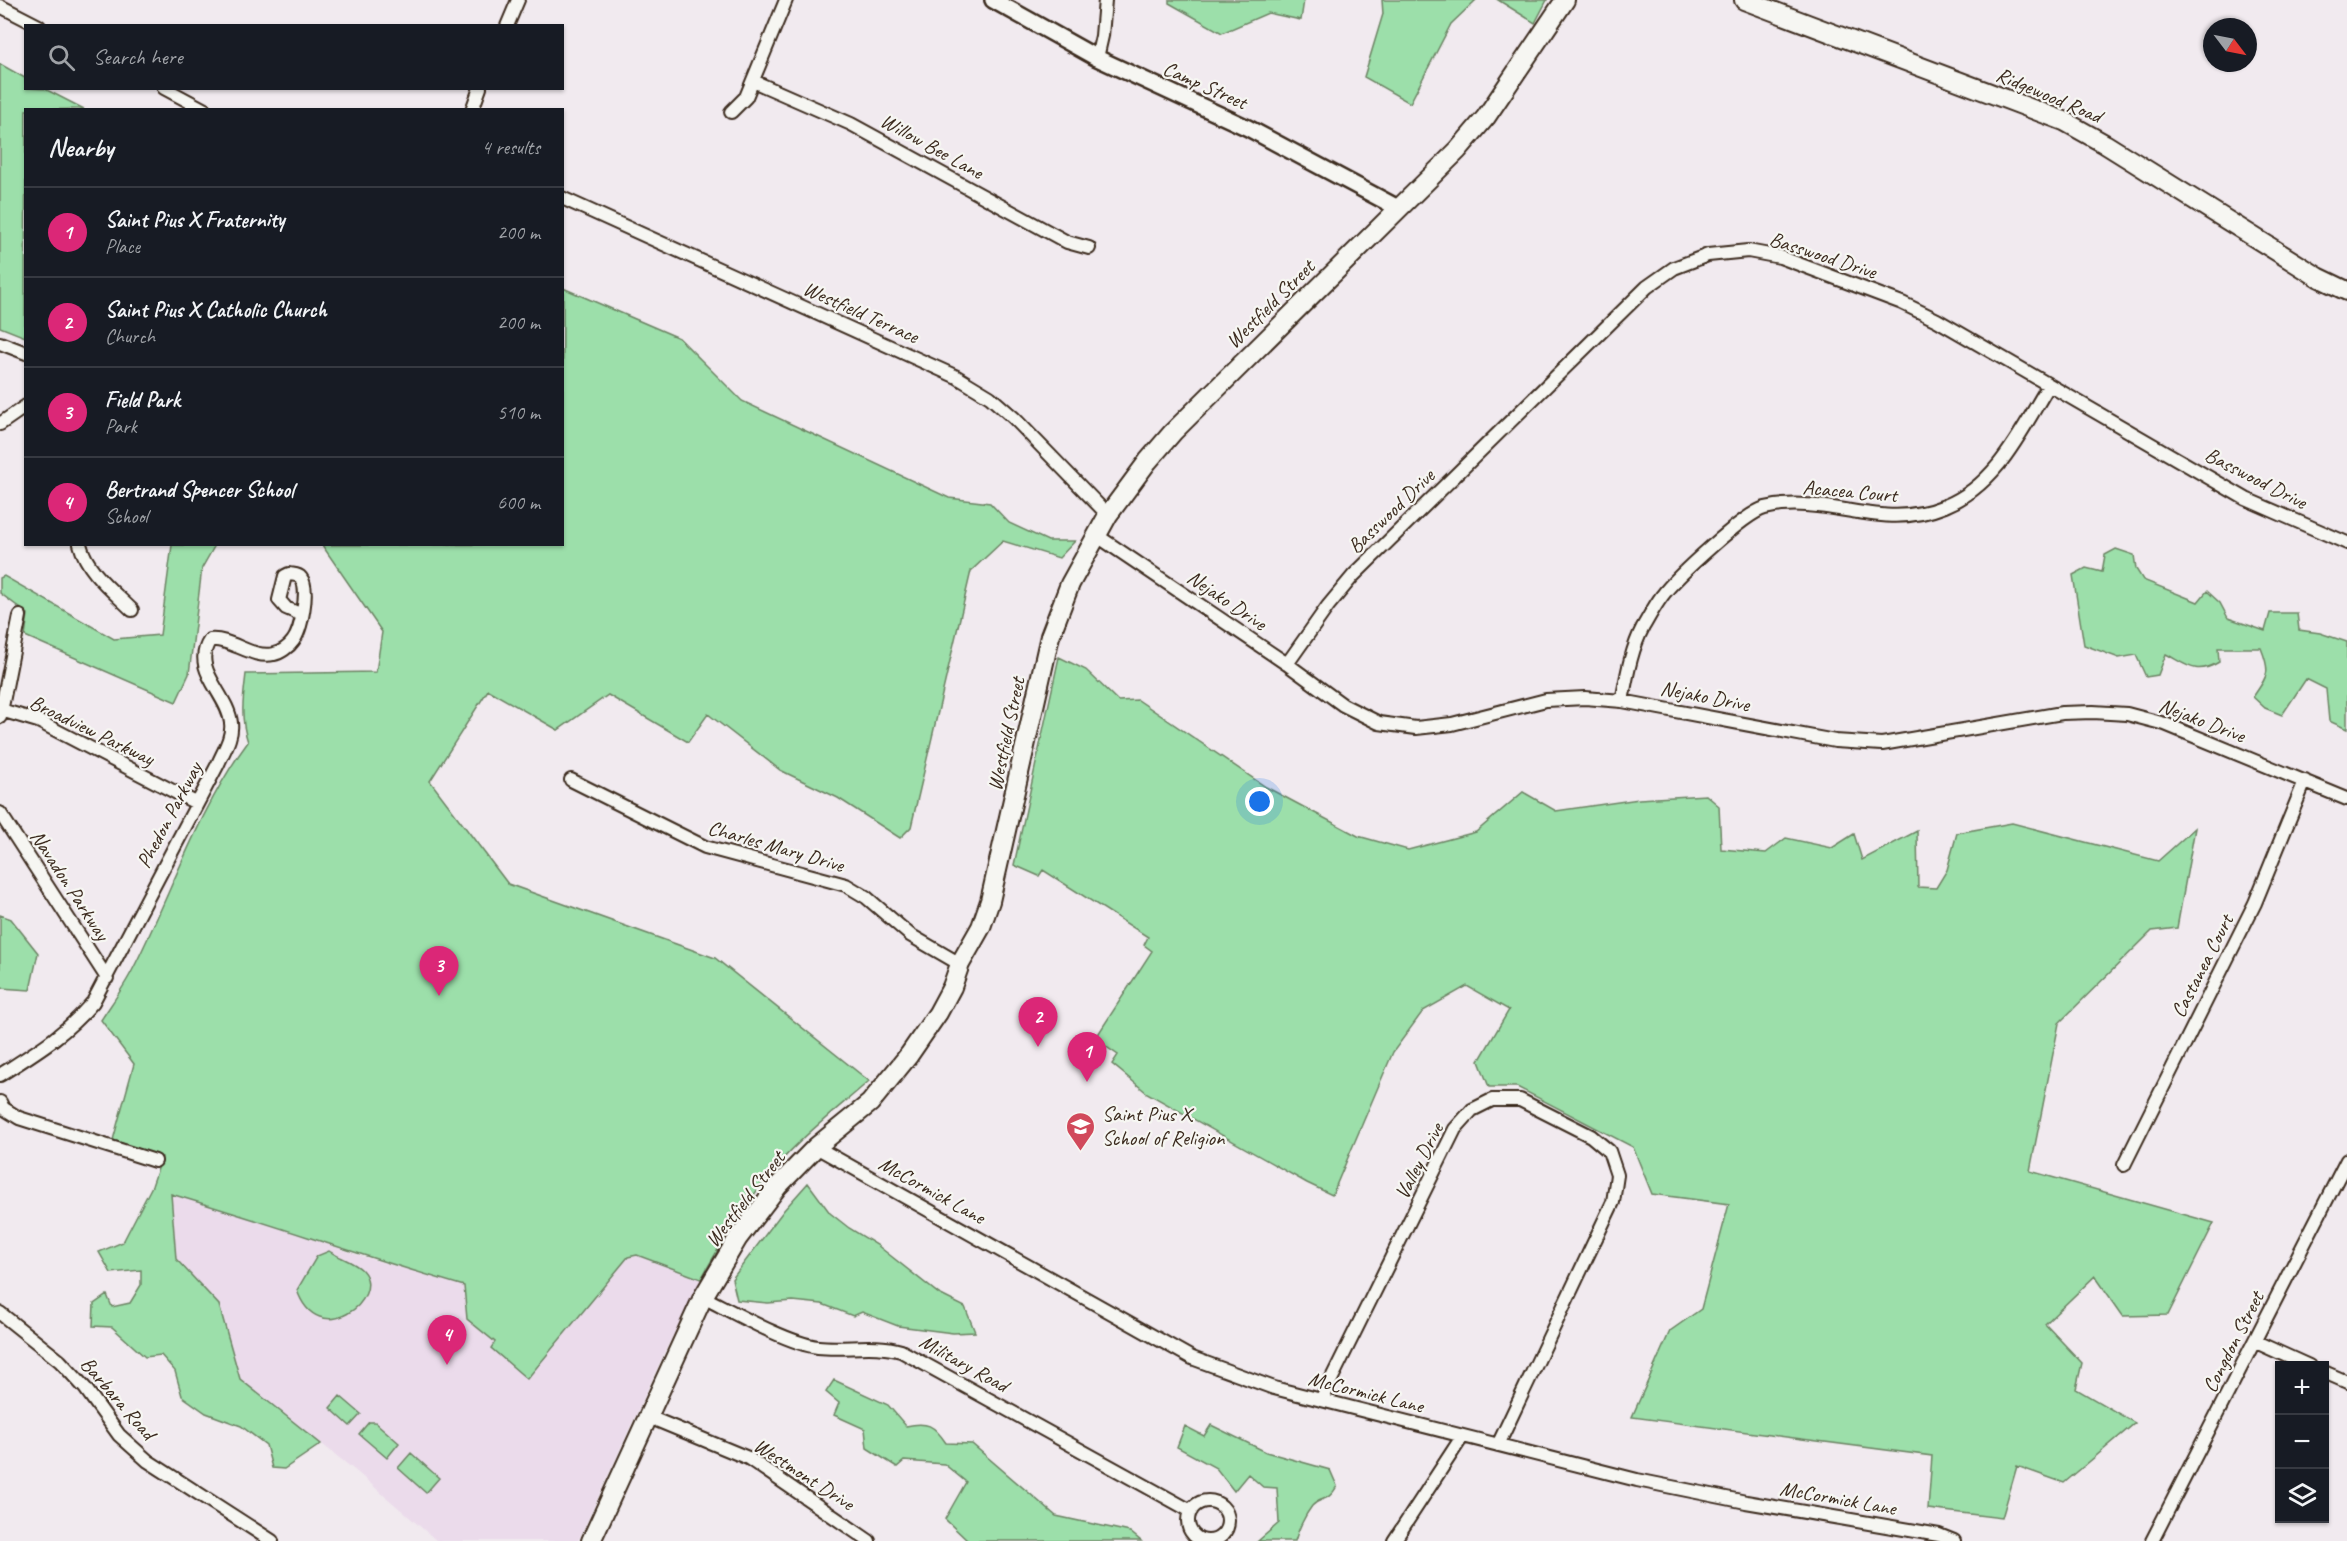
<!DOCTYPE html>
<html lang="en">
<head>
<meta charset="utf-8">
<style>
	body { margin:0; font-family:Caveat,sans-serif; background:#242831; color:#f1f3f6 }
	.controls { position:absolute; right:18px; bottom:18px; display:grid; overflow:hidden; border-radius:0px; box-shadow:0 2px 4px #0004 }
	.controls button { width:54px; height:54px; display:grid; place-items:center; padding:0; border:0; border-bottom:2px solid #363941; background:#171b24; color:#f1f3f6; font:30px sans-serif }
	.compass { position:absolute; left:2203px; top:18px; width:54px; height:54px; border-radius:50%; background:#171b24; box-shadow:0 2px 4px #0004; rotate:122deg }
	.you { position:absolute; left:1260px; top:802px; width:21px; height:21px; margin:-15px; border:4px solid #fff; border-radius:50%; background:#1a73e8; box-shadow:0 0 0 9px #1a73e833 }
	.badge { display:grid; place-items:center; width:39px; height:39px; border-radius:50%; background:#db2777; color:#fff; font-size:20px; font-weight:700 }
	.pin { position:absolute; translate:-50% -50px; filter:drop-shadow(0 2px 3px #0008) }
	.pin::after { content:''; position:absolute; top:32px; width:21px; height:18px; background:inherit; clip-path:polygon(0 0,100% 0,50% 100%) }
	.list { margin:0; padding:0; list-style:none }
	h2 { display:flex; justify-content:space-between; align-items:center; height:78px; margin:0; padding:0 24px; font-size:26px }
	h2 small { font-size:20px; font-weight:400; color:#9ea1a6 }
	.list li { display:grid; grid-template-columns:39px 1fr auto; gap:18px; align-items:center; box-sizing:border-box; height:90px; padding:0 24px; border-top:2px solid #363941 }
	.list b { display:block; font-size:22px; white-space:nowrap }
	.list p { margin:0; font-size:20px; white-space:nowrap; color:#9ea1a6 }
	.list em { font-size:20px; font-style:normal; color:#9ea1a6 }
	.icon { flex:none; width:33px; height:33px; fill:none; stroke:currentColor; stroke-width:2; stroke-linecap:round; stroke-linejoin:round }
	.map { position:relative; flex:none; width:2347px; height:1541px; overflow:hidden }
	.search { position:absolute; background:#171b24; box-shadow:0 2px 4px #0004; left:24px; top:24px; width:540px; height:66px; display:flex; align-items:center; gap:15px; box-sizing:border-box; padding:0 21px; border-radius:0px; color:#9ea1a6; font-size:22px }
	.panel { position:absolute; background:#171b24; box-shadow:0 2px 4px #0004; left:24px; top:108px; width:540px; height:438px; border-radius:0px }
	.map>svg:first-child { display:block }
</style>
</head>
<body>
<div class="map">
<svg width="2347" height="1541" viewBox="0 0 2347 1541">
	<rect width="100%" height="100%" fill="#f1eaef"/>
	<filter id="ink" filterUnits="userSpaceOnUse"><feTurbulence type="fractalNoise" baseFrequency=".0167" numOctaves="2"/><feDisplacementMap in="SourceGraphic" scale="12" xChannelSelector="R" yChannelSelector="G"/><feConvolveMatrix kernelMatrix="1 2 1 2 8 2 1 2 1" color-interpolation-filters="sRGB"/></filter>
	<g filter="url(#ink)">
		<path fill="#ebdbeb" d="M171,1193L256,1219L364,1257L464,1286L624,1250L701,1279L666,1349L578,1541H437L357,1472L240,1379L219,1305L176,1259Z"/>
		<path fill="#9cdfaa" stroke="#6c8464" stroke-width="1.5" d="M1169,0H1304L1301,20L1268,13L1222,33L1169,3Z
			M1382,0H1476L1451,24L1410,103L1364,77L1383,14Z
			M1498,0H1547L1535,23Z
			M0,64L25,78L26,88L45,89L84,109L26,110L25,337L0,327Z
			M563,288L679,338L742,401L949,498L990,503L1009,523L1048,541H1075L1059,558L1003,541L971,571L911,827L900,838L838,798L780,770L708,714L688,742L608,695L558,730L488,690L430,781L508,884L715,958L869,1081C834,1112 794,1142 766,1179C741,1210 721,1244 701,1279L637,1255L628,1257L527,1379L491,1348L495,1342L467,1319L464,1286C365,1257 269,1223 171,1194L176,1259L219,1305L240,1379L321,1444L284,1469L272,1468L266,1445L241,1426L206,1413L182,1396L175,1371L161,1355L145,1357L112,1327L93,1326L94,1304L107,1295L112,1307L130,1303L141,1285V1270L111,1273L99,1252L123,1242L152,1186L162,1157L113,1140L134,1064L101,1020C112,1003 124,987 133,969C170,896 199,808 248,742C240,719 243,698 246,674L376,672L382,632L322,545L562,544Z
			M172,545H215L202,568L189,674L176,702L25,636L28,614L0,593V578L4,576L114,639L160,635Z
			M2116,549L2134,555L2136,569L2143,580L2198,602L2207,591L2220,603L2228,618L2265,631L2270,613H2297L2299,630L2320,633L2347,642V729L2329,721L2326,689L2306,679L2282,715L2265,708L2253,697C2268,675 2271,673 2261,648H2218L2219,662C2196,676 2187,665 2166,654L2158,675L2146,677L2136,655L2119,658L2084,645L2073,575L2086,568L2102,572L2105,555Z
			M1059,657L1086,670L1118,701L1138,700L1266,787L1358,836L1408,850L1476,832L1523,792L1556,811L1639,799L1706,795L1719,806L1721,849L1766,853L1786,838L1832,848L1854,834L1862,860L1917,831L1918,887L1936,888L1947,870L1957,833L2012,823L2158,861L2195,828L2177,928L2152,931L2059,1023L2030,1171L2214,1223L2168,1315L2123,1316L2095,1276L2045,1324L2082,1363L2076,1389L2135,1423L2064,1483L2017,1466L2002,1518L1928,1509L1932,1456L1632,1417L1670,1331L1701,1309L1729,1204L1652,1194L1633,1147L1517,1087H1489L1479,1061L1509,1010L1467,986L1423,1011L1393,1052L1332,1195L1307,1183L1147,1093L1112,1064L1118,1055L1095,1039L1152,951L1144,945L1148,937L1043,870L1039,876L1014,865Z
			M0,915L11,919L38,953L30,990L0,988Z
			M808,1183L830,1213L849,1228L877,1245L939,1294L965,1307L975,1332L953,1333L898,1326L862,1312L853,1316L822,1304L793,1301L768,1303L737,1300L732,1279L784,1210Z
			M329,1251C338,1257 354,1262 362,1270C388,1298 318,1352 297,1290L317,1256Z
			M834,1380L888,1405L906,1426C927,1421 934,1425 946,1443L972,1444L1056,1516L1130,1532L1141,1541H968L945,1519L966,1482L944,1464L904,1461L897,1467L867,1448L865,1429L834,1415L839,1403L826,1392Z
			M340,1396L361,1414L350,1426L330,1408Z
			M369,1422H375L399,1443L387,1458L359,1434Z
			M1211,1425L1266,1452L1330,1470L1337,1486C1328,1503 1321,1496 1312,1506C1305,1515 1298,1530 1295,1541H1258L1279,1523L1277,1488L1263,1487L1248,1474L1234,1491L1216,1468L1177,1447L1185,1426L1204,1436Z
			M411,1453L439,1478L426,1493L398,1468Z"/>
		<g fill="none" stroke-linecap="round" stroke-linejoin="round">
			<defs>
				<path id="minor" d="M0,6L39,26
					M507,26L518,0
					M1097,58L1102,36L1105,0
					M753,81L851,124L1067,242L1089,248
					M164,88L205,110
					M472,110L480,88
					M731,112L746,97L786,0
					M562,198L957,377L990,397L1014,418L1108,515
					M0,343L26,353
					M0,424L26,406
					M1096,535L1287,664L1343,705L1379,723L1416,728L1452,724L1546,700L1585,698L1622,701L1835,741L1882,744L2062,713L2093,712L2127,714L2165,724L2347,799
					M80,544C87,572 113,591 132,610
					M1287,664L1328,606L1353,576L1647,287L1674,268L1708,255L1748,251L1780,257L1902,303L1937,320L2246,499L2347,543
					M1622,701C1627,675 1631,650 1643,627C1649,617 1655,605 1662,596C1676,577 1745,513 1765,508C1777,505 1794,504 1806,505C1857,508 1893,527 1945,506C1997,485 2021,431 2049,385
					M1,710L38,721L196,803
					M0,717L20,616
					M571,780L705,847L846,885L866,897L910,935L960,964
					M0,813L107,978
					M0,1075C36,1052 65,1035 93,1002L218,764C223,752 233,737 231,723C228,694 190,669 210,640C232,638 251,659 274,654C280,653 289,647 293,641C301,631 310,589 301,578C298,574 294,575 289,574L285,576L279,600L286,608L302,615
					M0,1102L3,1108L19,1118L155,1161
					M816,1147L1192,1358L1274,1388L1637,1480L1746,1502L1939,1535L1954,1541
					M2124,1165L2255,903L2305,781
					M703,1297C733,1312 787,1343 818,1347C846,1350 874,1343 901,1351L1191,1511
					M0,1313L60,1361L85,1388L119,1435L148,1461L272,1541
					M2256,1342L2309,1366
					M2324,1372L2347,1382
					M1321,1400L1455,1129L1472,1110L1492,1100H1520L1591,1136L1609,1151L1617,1175L1613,1202L1498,1445
					M649,1417L748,1458L869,1541
					M1188 1521a20 20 0 1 1 40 0a20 20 0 1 1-40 0Z
					M1394,1541L1462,1437
					M2152,1541L2347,1160"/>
				<path id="tertiary" d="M993,0L1097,58L1248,128L1398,208"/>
				<path id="secondary" d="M1744,0L2064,121L2105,144L2318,277L2347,291
					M591,1541L703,1297L738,1238L778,1186L816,1147L870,1103L909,1055L938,1013L952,987L960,964L981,927L990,901L1050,636L1070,584L1108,515L1148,461L1173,432L1458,150L1486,117L1565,0"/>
			</defs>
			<use href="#minor" stroke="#3b2a1e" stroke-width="16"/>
			<use href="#tertiary" stroke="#3b2a1e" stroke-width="20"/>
			<use href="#secondary" stroke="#3b2a1e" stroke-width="22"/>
			<use href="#minor" stroke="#f6f6f2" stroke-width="12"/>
			<use href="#tertiary" stroke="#f6f6f2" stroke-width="15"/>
			<use href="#secondary" stroke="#f6f6f2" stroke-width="18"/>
		</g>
	</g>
	<defs>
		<symbol id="school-pin" viewBox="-11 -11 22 30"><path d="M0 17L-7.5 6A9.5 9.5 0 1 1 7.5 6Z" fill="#d1495b" stroke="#f6f6f2"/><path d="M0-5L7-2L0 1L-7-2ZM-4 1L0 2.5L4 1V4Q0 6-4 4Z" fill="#fff"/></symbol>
	</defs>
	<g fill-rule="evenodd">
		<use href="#school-pin" x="1064" y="1110" width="33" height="45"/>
	</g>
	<g text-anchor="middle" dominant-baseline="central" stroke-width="4.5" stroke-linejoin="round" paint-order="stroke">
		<g font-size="21" fill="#3b2a1e" stroke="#f6f6f2">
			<text transform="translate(1205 85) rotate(24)">Camp Street</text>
			<text transform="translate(2049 95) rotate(23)">Ridgewood Road</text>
			<text transform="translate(932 146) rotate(29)">Willow Bee Lane</text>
			<text transform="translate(1823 255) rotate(18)">Basswood Drive</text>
			<text transform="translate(1270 304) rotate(-45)">Westfield Street</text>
			<text transform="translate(861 312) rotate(24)">Westfield Terrace</text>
			<text transform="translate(2256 478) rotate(27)">Basswood Drive</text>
			<text transform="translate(1850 491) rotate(5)">Acacea Court</text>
			<text transform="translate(1391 511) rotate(-44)">Basswood Drive</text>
			<text transform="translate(1227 600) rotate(34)">Nejako Drive</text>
			<text transform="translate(1705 696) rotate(11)">Nejako Drive</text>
			<text transform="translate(2202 720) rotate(21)">Nejako Drive</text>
			<text transform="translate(92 730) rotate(26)">Broadview Parkway</text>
			<text transform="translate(1006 734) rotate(-78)">Westfield Street</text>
			<text transform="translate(169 815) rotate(-62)">Phedon Parkway</text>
			<text transform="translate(776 846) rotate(16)">Charles Mary Drive</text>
			<text transform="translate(70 885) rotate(57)">Navadon Parkway</text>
			<text transform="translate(2202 966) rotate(-63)">Castanea Court</text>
			<text transform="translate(1419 1161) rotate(-63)">Valley Drive</text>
			<text transform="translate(932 1190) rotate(29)">McCormick Lane</text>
			<text transform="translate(745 1199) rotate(-52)">Westfield Street</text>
			<text transform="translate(2233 1342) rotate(-63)">Congdon Street</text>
			<text transform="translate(964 1363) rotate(29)">Military Road</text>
			<text transform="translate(1366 1392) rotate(14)">McCormick Lane</text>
			<text transform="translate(118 1398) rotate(49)">Barbara Road</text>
			<text transform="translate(804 1474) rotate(33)">Westmont Drive</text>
			<text transform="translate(1838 1498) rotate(10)">McCormick Lane</text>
		</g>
		<g font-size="21" fill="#3b2a1e" stroke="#f6f6f2" text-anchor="start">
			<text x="1102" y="1114">Saint Pius X<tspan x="1102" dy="24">School of Religion</tspan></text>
		</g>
	</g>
</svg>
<div class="controls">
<button>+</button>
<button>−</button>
<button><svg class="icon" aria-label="layers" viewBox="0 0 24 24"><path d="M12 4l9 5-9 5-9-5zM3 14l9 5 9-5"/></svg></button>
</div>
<svg class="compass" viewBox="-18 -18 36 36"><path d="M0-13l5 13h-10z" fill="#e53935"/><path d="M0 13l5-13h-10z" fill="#9ea1a6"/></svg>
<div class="you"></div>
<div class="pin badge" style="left:1087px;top:1082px">1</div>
<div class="pin badge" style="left:1038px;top:1047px">2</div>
<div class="pin badge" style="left:439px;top:996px">3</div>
<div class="pin badge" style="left:447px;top:1365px">4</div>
<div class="search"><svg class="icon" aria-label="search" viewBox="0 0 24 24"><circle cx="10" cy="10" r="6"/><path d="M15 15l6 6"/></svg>Search here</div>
<section class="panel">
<h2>Nearby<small>4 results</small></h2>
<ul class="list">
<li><span class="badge">1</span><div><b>Saint Pius X Fraternity</b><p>Place</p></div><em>200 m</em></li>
<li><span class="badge">2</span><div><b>Saint Pius X Catholic Church</b><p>Church</p></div><em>200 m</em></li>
<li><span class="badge">3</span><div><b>Field Park</b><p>Park</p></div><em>510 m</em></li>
<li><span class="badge">4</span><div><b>Bertrand Spencer School</b><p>School</p></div><em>600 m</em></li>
</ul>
</section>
</div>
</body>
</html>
